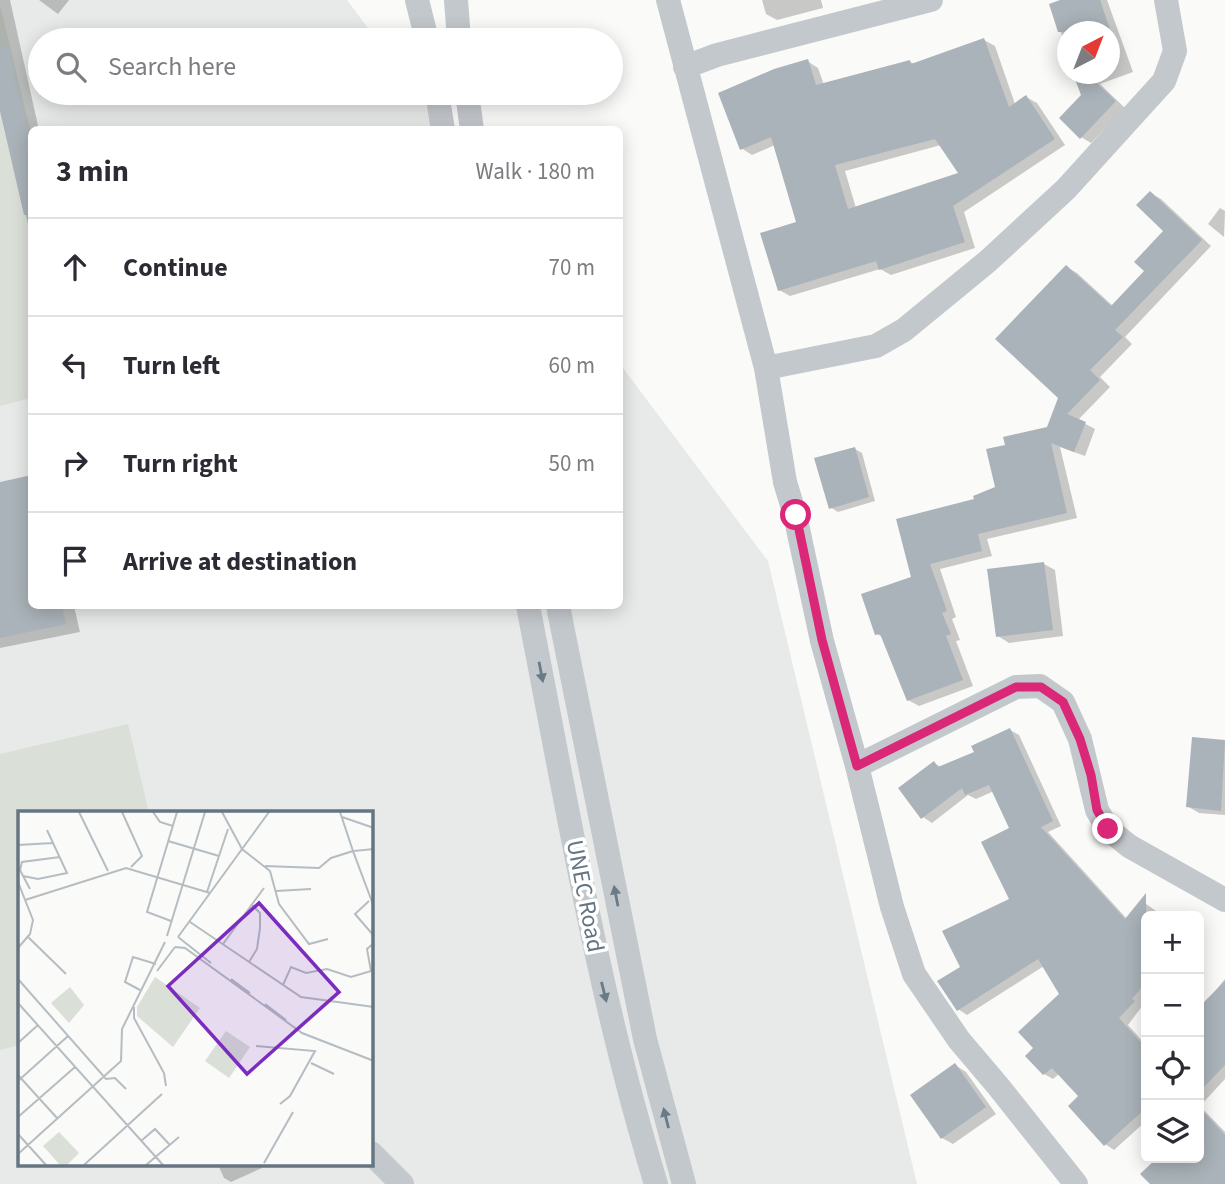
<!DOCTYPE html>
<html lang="en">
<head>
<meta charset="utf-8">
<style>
	body { margin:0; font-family:"Source Sans 3",sans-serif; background:#f2f2f3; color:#2b2b33 }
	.controls { position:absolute; right:21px; bottom:21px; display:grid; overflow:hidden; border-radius:10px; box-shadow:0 4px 18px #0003 }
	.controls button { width:63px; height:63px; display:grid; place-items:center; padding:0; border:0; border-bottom:2px solid #e1e1e2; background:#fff; color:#2b2b33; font:35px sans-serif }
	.compass { position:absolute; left:1057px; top:21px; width:63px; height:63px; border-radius:50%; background:#fff; box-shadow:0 4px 18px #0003; rotate:42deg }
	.stop { position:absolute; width:21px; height:21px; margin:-16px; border:5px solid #db2777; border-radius:50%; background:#fff }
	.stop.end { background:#db2777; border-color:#fff; box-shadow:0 2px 7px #0008 }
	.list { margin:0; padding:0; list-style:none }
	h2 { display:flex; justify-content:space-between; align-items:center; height:91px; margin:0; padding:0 28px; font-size:30px }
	h2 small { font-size:23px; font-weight:400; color:#7c7c81 }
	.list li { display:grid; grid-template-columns:46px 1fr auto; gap:21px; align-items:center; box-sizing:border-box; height:98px; padding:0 28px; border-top:2px solid #e1e1e2 }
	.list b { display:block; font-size:26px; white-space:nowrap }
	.list em { font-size:23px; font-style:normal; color:#7c7c81 }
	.icon { flex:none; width:38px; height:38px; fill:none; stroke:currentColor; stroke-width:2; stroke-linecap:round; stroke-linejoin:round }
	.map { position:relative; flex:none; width:1225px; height:1184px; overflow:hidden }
	.search { position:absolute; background:#fff; box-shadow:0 4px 18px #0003; left:28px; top:28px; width:595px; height:77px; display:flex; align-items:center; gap:18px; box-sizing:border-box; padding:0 24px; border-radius:38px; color:#7c7c81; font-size:26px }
	.panel { position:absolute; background:#fff; box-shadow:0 4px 18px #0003; left:28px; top:126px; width:595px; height:483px; border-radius:10px }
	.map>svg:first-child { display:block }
</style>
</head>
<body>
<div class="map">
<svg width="1225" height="1184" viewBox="0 0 1225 1184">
	<rect width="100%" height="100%" fill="#fafaf8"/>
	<path fill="#e8e9e9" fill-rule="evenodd" d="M0,0H347L377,40H40V93H416L444,129L32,130V606H620V364L768,561L917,1184H0ZM19,813H371V1165H19Z"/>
	<path fill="#dadfd7" d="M0,5L32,137L31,398L0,406Z
		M128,724L149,813H19V1045L0,1050V754Z"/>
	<path fill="#0003" fill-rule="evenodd" d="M0,0H10L39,130H32V241L0,103Z
		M39,0H69L58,14Z
		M762,0H821L823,8L777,20L766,14Z
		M1065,0H1107L1133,72L1100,84L1125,108L1091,143L1081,137L1083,95L1075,74H1110V32H1068V52L1051,5Z
		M984,40L995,46L1015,104L1026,97L1037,103L1065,145L964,212L975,248L891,275L880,269L790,296L779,290L798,223L775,145L752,155L741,148L807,61L818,68L824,85L910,62L915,64ZM941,145L961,174L856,208L845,171Z
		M1150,193L1161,199L1211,246L1125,337L1132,344L1100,377L1110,387L1078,420L1095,429L1085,456L1060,447L1077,518L987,539L992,556L940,569L956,617L952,619L960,640L956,641L973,686L919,706L908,700L884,638L877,634L913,578L976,500L997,488L1007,446L1048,428L1060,397L1066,267L1077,273L1113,306L1147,271L1166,231Z
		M1220,208L1225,211L1224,237L1208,224Z
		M855,449L862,453L875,501L838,512L830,507Z
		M0,483L32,606H74L80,632L0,648Z
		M1044,564L1055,570L1063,636L1009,643L998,636Z
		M1010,730L1019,735L1061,826L1048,832L1127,919L1142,901L1163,916H1146V1001L1128,1025L1146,1045V1123L1145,1122L1114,1150L1105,1144L1081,1096L1060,1073L1053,1079L1044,1074L1036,1048L1061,995L1044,966L967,1015L958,1009L962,967L1012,900L1011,829L994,791L976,799L968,795L932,823L923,817L934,763L941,767L976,753Z
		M1194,739L1225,742V815L1199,813L1187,806Z
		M1225,979V1079L1200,1106L1225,1132V1184H1157L1145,1172L1159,1158H1199V1010Z
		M955,1065L966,1072L996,1114L953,1144L942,1138Z
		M218,1165H260L262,1168L231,1182L224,1178Z"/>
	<path fill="#aab3b9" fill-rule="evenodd" d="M1060,0H1100L1111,32H1058L1049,4Z
		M984,38L1009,107L1026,95L1055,139L953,206L965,242L879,270L876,261L778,291L760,233L796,222L771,137L740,150L718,93L774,69L808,59L816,85L910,60L911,64ZM935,139L958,173L848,209L835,165Z
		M8,45L32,149V214L24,215L0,111V46Z
		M1073,74H1087L1116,101L1080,139L1059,118L1081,95Z
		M1150,191L1202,240L1115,330L1123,337L1090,370L1100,380L1067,414L1086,422L1074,452L1051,443L1067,513L978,534L982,551L930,564L947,611L942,613L951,634L946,636L963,680L907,701L880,634L875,635L861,594L911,577L896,519L974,499L973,496L995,487L986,449L1005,445L1003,437L1047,427L1058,398L995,339L1066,265L1111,306L1144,271L1134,262L1163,231L1136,205Z
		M855,447L869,497L829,509L814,458Z
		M32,475V606H62L66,624L0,638V482Z
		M1044,562L1053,630L996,637L987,569Z
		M1010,728L1053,821L1041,827L1125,919L1146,893V982L1132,999L1135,1001L1119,1018L1146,1048V1108L1104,1146L1068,1106L1078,1096L1052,1068L1043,1075L1025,1056L1033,1048L1018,1032L1059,994L1038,959L957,1011L937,981L960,967L942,931L1009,899L981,842L1009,828L989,785L965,795L962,788L921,819L898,788L934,761L938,767L974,752L971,746Z
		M1192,737L1225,740L1221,811L1186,807Z
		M1225,981V1065L1199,1092V1007Z
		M955,1063L986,1107L941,1139L910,1095Z
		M1199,1107L1225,1135V1184H1150L1140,1174L1157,1158H1199Z"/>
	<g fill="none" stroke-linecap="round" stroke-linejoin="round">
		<path stroke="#c3c8cc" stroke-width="24" d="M417,0L427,40
			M456,0L459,40
			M668,0L766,368L785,482L795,515L822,641L857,766L892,907L914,974L959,1040L998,1086L1076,1184
			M685,67L717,55L931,0
			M437,93L443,130
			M467,93L472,130
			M766,368L876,346L904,330L988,261L1066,189L1164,81L1175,51L1166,0
			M528,606C566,799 598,995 656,1184
			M558,606L645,1039L684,1184
			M857,766L1016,687L1040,686L1063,702L1080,739L1097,810L1108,829L1129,846L1225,900
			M371,1153L402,1184"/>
	</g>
	<defs><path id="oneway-solid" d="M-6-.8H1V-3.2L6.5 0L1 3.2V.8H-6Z" transform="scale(1.75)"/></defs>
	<g fill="#6a7a87">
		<use href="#oneway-solid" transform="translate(541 672) rotate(79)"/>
		<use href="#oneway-solid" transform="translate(616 896) rotate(-101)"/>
		<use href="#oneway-solid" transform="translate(604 992) rotate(76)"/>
		<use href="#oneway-solid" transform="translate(666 1118) rotate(-104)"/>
	</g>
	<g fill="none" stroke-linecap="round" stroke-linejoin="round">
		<path stroke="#db2777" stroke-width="9" d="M796,515L822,640L857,766L1016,687H1041L1063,702L1080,739L1091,775L1097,810L1108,829"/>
	</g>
	<g text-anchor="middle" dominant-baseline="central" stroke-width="7" stroke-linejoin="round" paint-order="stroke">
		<g font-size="24" fill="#657683" stroke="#fff">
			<text transform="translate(585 896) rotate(79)">UNEC Road</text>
		</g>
	</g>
	<g transform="translate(18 811)">
		<rect width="355" height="355" fill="#fafaf8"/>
		<path d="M137,166L182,197L155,236L119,205V196ZM52,176L66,194L51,212L33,192ZM208,220L232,236L211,267L187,250ZM41,321L61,342L49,354H42L25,335Z" fill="#dadfd7"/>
		<path fill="none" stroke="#b5bdc2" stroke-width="2" d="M61,1L90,60M104,1L124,45L113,56M135,1L142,11L155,15M204,1L224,38L252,60L261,93L291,133L310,128M324,6L356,17M150,30L201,45M0,34L35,32M356,38L335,40L356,96M247,55L301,57L313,47L335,40L322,1M5,65L20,68L49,62L29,19M0,71L15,109L12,123L0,137M12,78L2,59L4,51L42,46M258,80L293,78M189,81L210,18M7,89L108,57L192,82M351,90L337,103L356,125M153,110L129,101L159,1M172,111L283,186L356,196M149,125L187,1M10,126L48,163M160,126L193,152M160,126L251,1M205,133L246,77M157,136L167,137L284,222L356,250M231,151L239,138L242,117V102L233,93M139,160L157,136M0,168L88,268L97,267L108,278M213,168L232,182M265,174L273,156L288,162L309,158L333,166L353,160L349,138L356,132M122,179L107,171L115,146L138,153M0,192L145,354M247,193L268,209M116,196V207L146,262L148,275M0,232L20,214M238,235L297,240L272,285L262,293M293,252L316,263M0,264L39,307M0,270L50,225M0,306L57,256M0,323L28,354M123,330L137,318L151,333M0,343L103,250L104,218L147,131M246,352L275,301M66,354L144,283M128,354L161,326"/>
		<path fill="#7b2cbf" fill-opacity="0.15" stroke="#7b2cbf" stroke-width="3.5" d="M241,92L321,181L229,263L150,175Z"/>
		<rect width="355" height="355" fill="none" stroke="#657683" stroke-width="3.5"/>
	</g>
</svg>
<div class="controls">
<button>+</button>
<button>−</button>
<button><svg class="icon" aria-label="locate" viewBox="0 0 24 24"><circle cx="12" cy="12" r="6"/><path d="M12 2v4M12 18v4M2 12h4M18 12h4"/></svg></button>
<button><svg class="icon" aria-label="layers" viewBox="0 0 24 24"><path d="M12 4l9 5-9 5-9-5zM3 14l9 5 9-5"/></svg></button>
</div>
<svg class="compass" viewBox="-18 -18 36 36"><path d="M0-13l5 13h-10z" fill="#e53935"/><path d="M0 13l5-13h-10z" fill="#7c7c81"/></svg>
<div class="stop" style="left:796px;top:515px"></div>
<div class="stop end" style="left:1108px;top:829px"></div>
<div class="search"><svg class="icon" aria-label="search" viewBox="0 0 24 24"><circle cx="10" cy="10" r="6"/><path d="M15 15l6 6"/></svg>Search here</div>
<section class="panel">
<h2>3 min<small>Walk · 180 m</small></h2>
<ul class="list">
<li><svg class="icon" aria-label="ahead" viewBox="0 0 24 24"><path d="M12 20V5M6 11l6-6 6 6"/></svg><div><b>Continue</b></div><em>70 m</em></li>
<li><svg class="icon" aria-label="left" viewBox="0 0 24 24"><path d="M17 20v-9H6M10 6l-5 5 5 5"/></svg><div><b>Turn left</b></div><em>60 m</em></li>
<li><svg class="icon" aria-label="right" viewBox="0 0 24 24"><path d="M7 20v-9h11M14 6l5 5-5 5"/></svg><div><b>Turn right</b></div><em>50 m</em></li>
<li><svg class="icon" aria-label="arrive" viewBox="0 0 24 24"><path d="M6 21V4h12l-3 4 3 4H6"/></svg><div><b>Arrive at destination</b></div></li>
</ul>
</section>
</div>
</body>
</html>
